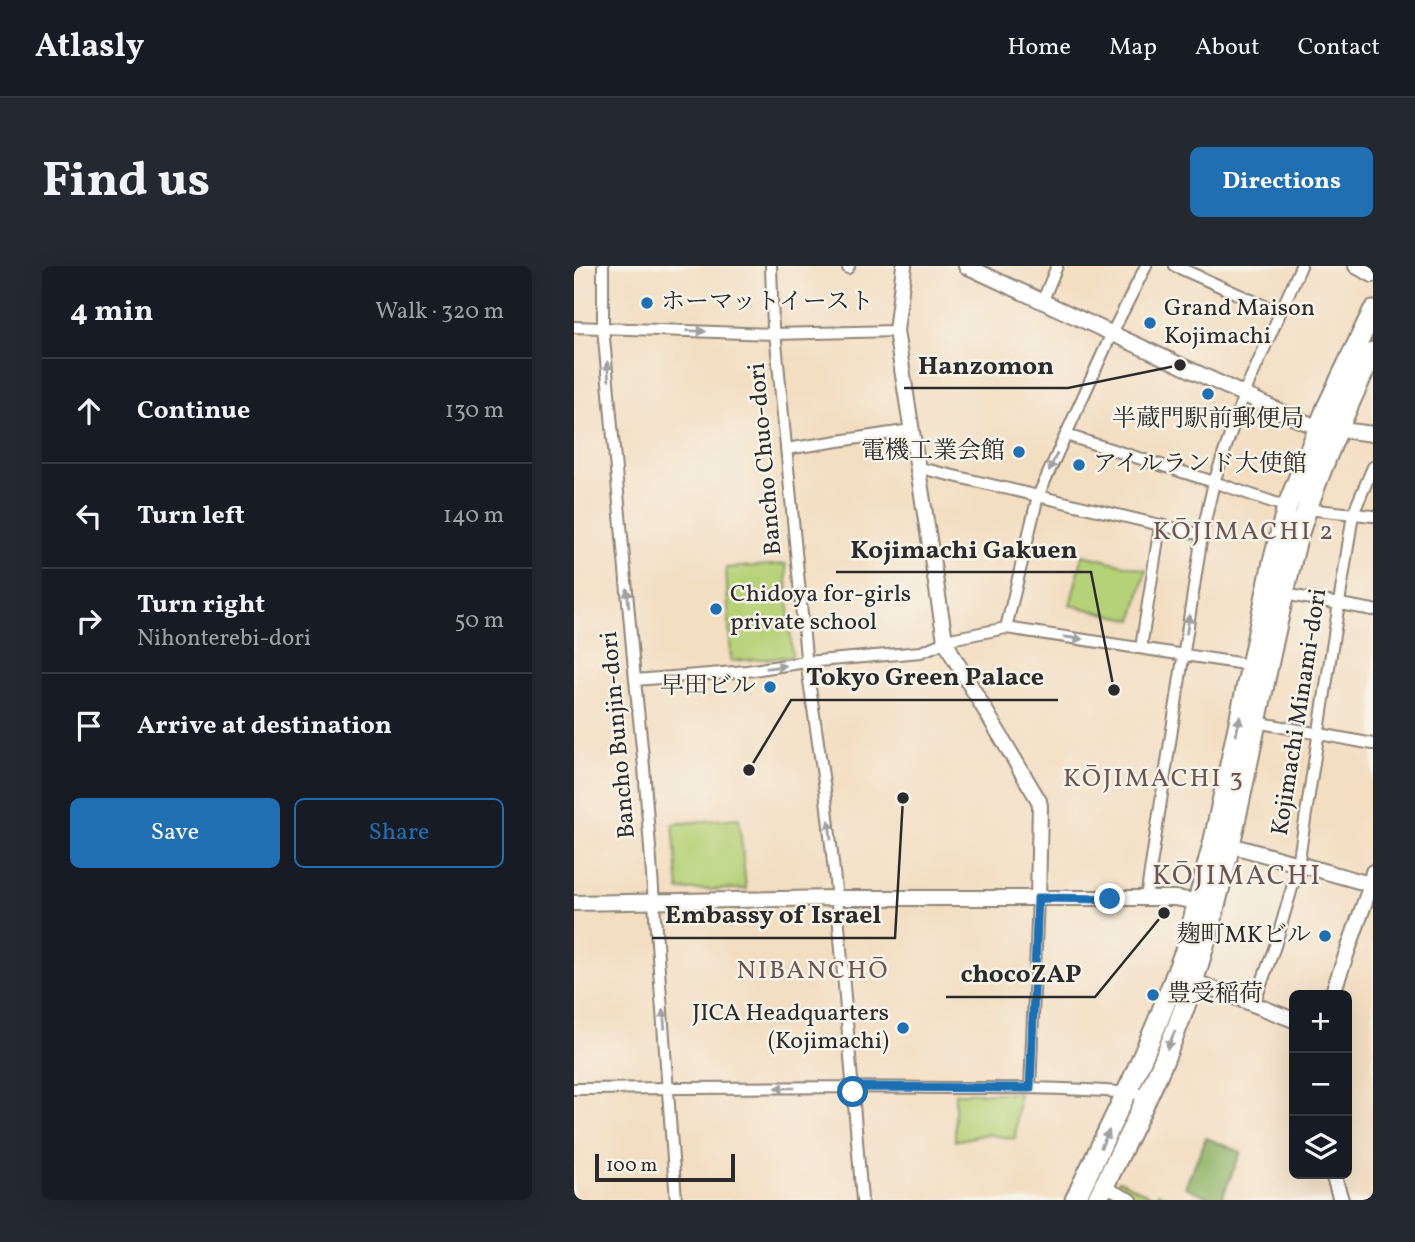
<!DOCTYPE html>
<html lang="en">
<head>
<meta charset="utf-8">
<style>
	body { margin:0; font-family:Vollkorn,"Noto Serif JP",serif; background:#242831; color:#f1f3f6 }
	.controls { position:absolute; right:21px; bottom:21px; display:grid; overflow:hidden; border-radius:10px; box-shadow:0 7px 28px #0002 }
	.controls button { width:63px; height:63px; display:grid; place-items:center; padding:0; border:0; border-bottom:2px solid #363941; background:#171b24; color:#f1f3f6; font:35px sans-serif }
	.scale { position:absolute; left:21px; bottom:18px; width:140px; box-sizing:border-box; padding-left:7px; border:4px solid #2b2b2b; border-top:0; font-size:19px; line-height:24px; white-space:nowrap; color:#2b2b2b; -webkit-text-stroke:5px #f7f3e8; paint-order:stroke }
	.stop { position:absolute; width:21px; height:21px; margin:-16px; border:5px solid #1f6fb2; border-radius:50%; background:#fff }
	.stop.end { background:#1f6fb2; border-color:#fff; box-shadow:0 2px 7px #0008 }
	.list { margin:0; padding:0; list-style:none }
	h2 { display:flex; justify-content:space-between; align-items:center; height:91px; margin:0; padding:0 28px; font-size:30px }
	h2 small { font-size:23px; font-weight:400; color:#9ea1a6 }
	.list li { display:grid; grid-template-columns:46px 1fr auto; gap:21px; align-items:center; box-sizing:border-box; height:105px; padding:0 28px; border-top:2px solid #363941 }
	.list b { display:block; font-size:26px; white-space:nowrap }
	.list p { margin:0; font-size:23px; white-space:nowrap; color:#9ea1a6 }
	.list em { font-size:23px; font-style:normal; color:#9ea1a6 }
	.actions { display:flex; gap:14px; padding:21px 28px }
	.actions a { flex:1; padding:16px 0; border:2px solid #1f6fb2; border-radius:10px; text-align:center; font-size:24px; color:#1f6fb2 }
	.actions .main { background:#1f6fb2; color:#fff }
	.icon { flex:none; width:38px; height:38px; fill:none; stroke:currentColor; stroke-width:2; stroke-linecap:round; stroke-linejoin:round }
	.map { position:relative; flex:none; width:799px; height:934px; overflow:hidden; border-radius:10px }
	header { display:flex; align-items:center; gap:42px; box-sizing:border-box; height:98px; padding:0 35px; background:#171b24; border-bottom:2px solid #363941 }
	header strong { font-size:33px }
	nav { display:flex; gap:38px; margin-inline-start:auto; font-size:24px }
	.intro { display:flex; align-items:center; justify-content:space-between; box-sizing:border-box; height:168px; padding:0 42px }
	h1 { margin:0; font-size:49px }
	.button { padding:18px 32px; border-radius:10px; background:#1f6fb2; color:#fff; font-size:24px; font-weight:700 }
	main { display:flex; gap:42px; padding:0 42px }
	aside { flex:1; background:#171b24; border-radius:10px; box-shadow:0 7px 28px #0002 }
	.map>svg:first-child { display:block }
</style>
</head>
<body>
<header>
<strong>Atlasly</strong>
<nav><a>Home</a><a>Map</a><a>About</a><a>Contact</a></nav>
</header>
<div class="intro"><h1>Find us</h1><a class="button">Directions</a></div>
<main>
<aside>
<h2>4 min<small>Walk · 320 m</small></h2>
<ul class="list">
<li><svg class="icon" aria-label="ahead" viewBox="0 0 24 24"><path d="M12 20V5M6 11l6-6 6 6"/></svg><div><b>Continue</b></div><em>130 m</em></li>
<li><svg class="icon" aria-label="left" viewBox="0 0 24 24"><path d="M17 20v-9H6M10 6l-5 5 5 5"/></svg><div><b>Turn left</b></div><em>140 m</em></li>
<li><svg class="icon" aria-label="right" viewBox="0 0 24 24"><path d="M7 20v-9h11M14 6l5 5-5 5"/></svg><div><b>Turn right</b><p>Nihonterebi-dori</p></div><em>50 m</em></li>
<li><svg class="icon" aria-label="arrive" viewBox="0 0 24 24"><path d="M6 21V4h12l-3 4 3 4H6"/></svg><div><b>Arrive at destination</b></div></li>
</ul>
<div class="actions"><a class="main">Save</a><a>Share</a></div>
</aside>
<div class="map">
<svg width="799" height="934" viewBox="0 0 799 934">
	<rect width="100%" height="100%" fill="#f7f3e8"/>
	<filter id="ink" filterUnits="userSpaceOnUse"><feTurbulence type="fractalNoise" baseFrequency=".0143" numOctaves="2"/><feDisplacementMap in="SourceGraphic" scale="14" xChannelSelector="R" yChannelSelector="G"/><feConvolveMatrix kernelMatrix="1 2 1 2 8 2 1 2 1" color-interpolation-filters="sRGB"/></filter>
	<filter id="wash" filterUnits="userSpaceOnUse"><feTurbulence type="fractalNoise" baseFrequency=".00686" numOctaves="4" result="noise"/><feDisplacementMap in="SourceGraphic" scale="28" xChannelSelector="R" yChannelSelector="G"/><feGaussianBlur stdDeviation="1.57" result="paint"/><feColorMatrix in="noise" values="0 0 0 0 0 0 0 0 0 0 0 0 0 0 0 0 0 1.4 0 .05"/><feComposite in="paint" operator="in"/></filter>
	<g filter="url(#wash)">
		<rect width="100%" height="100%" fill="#f3dec2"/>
		<path fill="#b6d278" stroke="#707e52" stroke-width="2" d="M509,289L572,304L559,354L496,339Z
			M212,298L218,391L157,395L152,302Z
			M165,552L172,623L105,624L99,558Z
			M381,827H445L441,873L412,868L381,875Z
			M545,914L581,932L584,927L599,934H535Z"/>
		<path fill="#90b468" stroke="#5e704a" stroke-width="2" d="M632,872L667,886L647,934H642L611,921Z"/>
	</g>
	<g filter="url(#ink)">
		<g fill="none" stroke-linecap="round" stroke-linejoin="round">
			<defs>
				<path id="street" d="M29,0V61L61,414L70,501L102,934
					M197,0L199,61L202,76L233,401L251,524L262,624L288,934
					M601,0L706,47
					M274,2L275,0
					M469,34L483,0
					M0,61L200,68L322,65
					M492,169L640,216L713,241
					M212,183L337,164
					M342,201L628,269
					M733,243L799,250
					M710,328L799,344
					M432,362L464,230L538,67L572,0
					M567,382L586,260
					M61,414L173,405L232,396L347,386L366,378L371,374L432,362L677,399
					M682,456L799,478
					M572,632L628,269L640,216L670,128L727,0
					M680,738L701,680L723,605L779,248L799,201
					M456,822L464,632
					M0,823C124,822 248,820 372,822C440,822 506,821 574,829
					M538,924L558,934"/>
				<path id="secondary" d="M330,0L322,65L371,374L379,390L465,535L466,540L464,632
					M392,0L725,154L744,161L799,168
					M782,0L799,9
					M649,577L799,619
					M0,637L262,632H601L632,637
					M619,715L720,754
					M758,729L794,627L799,606
					M759,908L767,934"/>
				<path id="highway" d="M501,934L558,815L584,755L611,685L640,574L699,296L713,241L753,141L799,45
					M523,934C558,863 595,792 619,716C665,572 685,420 723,273C743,208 770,147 799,86"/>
			</defs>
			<use href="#street" stroke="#8f8476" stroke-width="14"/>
			<use href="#secondary" stroke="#8f8476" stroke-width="18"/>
			<use href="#highway" stroke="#8f8476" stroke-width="23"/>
			<use href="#street" stroke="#fff" stroke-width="10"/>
			<use href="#secondary" stroke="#fff" stroke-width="14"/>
			<use href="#highway" stroke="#fff" stroke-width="19"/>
		</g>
		<defs><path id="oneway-solid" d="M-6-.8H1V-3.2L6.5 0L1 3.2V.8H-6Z" transform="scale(1.75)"/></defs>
		<g fill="#a0a0a0">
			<use href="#oneway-solid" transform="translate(122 65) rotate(2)"/>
			<use href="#oneway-solid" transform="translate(34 105) rotate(-95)"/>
			<use href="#oneway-solid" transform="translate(479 196) rotate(115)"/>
			<use href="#oneway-solid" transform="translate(54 332) rotate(-95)"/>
			<use href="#oneway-solid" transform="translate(614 358) rotate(-81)"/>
			<use href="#oneway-solid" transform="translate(499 372) rotate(8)"/>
			<use href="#oneway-solid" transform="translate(202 401) rotate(-8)"/>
			<use href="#oneway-solid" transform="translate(664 460) rotate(-78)"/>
			<use href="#oneway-solid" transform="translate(256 564) rotate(-96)"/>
			<use href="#oneway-solid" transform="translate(90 753) rotate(-94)"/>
			<use href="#oneway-solid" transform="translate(597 774) rotate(113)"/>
			<use href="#oneway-solid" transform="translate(211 822) rotate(179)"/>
			<use href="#oneway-solid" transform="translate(531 873) rotate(-64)"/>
		</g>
	</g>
	<g fill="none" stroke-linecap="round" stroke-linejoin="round" filter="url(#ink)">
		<path stroke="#1f6fb2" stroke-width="9" d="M279,826V821L456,822L464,632L536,633"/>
	</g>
	<g fill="#1f6fb2" stroke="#f7f3e8" stroke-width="2.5">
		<circle cx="73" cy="37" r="7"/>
		<circle cx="576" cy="57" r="7"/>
		<circle cx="634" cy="128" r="7"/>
		<circle cx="445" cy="186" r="7"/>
		<circle cx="505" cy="199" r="7"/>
		<circle cx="142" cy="343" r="7"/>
		<circle cx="196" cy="421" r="7"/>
		<circle cx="751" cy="670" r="7"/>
		<circle cx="579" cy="729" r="7"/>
		<circle cx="329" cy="762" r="7"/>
	</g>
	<g text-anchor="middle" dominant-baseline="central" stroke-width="5" stroke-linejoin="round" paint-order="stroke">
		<g font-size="24" fill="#2b2b2b" stroke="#f7f3e8" text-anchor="start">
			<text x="87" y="37">ホーマットイースト</text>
			<text x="590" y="43">Grand Maison<tspan x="590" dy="28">Kojimachi</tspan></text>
			<text x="634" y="154" text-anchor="middle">半蔵門駅前郵便局</text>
			<text x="431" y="186" text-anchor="end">電機工業会館</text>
			<text x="519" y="199">アイルランド大使館</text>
			<text x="156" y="329">Chidoya for-girls<tspan x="156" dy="28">private school</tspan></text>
			<text x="182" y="421" text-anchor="end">早田ビル</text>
			<text x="737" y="670" text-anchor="end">麹町MKビル</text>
			<text x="593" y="729">豊受稲荷</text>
			<text x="315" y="748" text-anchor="end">JICA Headquarters<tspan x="315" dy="28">(Kojimachi)</tspan></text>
		</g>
		<g font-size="24" fill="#2b2b2b" stroke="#f7f3e8">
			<text transform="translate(192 193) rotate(-95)">Bancho Chuo-dori</text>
			<text transform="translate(726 446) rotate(-81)">Kojimachi Minami-dori</text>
			<text transform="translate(45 469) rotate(-95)">Bancho Bunjin-dori</text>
		</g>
		<g font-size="26" letter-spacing="2" fill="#6e5553" stroke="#f7f3e8">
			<text x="670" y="266">KŌJIMACHI 2</text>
			<text x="580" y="513">KŌJIMACHI 3</text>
			<text x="239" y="705">NIBANCHŌ</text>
		</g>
		<g font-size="28" letter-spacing="2" fill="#6e5553" stroke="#f7f3e8">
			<text x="663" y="610">KŌJIMACHI</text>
		</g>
	</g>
	<path fill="none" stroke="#2b2b2b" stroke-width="2.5" d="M606 99L494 122H330M540 424L517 306H262M175 504L217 434H484M329 532L321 672H78M590 647L521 731H372"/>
	<g fill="#2b2b2b" stroke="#f7f3e8" stroke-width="2.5">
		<circle cx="606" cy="99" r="7"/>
		<circle cx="540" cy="424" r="7"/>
		<circle cx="175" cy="504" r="7"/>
		<circle cx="329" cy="532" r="7"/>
		<circle cx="590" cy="647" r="7"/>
	</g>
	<g font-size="26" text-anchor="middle" font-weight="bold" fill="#2b2b2b" stroke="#f7f3e8" stroke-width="5" stroke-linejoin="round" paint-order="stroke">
		<text x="412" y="108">Hanzomon</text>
		<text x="390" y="292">Kojimachi Gakuen</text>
		<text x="351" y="419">Tokyo Green Palace</text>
		<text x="199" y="657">Embassy of Israel</text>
		<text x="447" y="716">chocoZAP</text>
	</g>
</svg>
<div class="controls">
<button>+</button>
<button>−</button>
<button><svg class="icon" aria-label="layers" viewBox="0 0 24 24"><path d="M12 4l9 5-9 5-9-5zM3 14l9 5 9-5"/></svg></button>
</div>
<div class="scale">100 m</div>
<div class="stop" style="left:279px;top:826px"></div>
<div class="stop end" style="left:536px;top:633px"></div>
</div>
</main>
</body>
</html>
